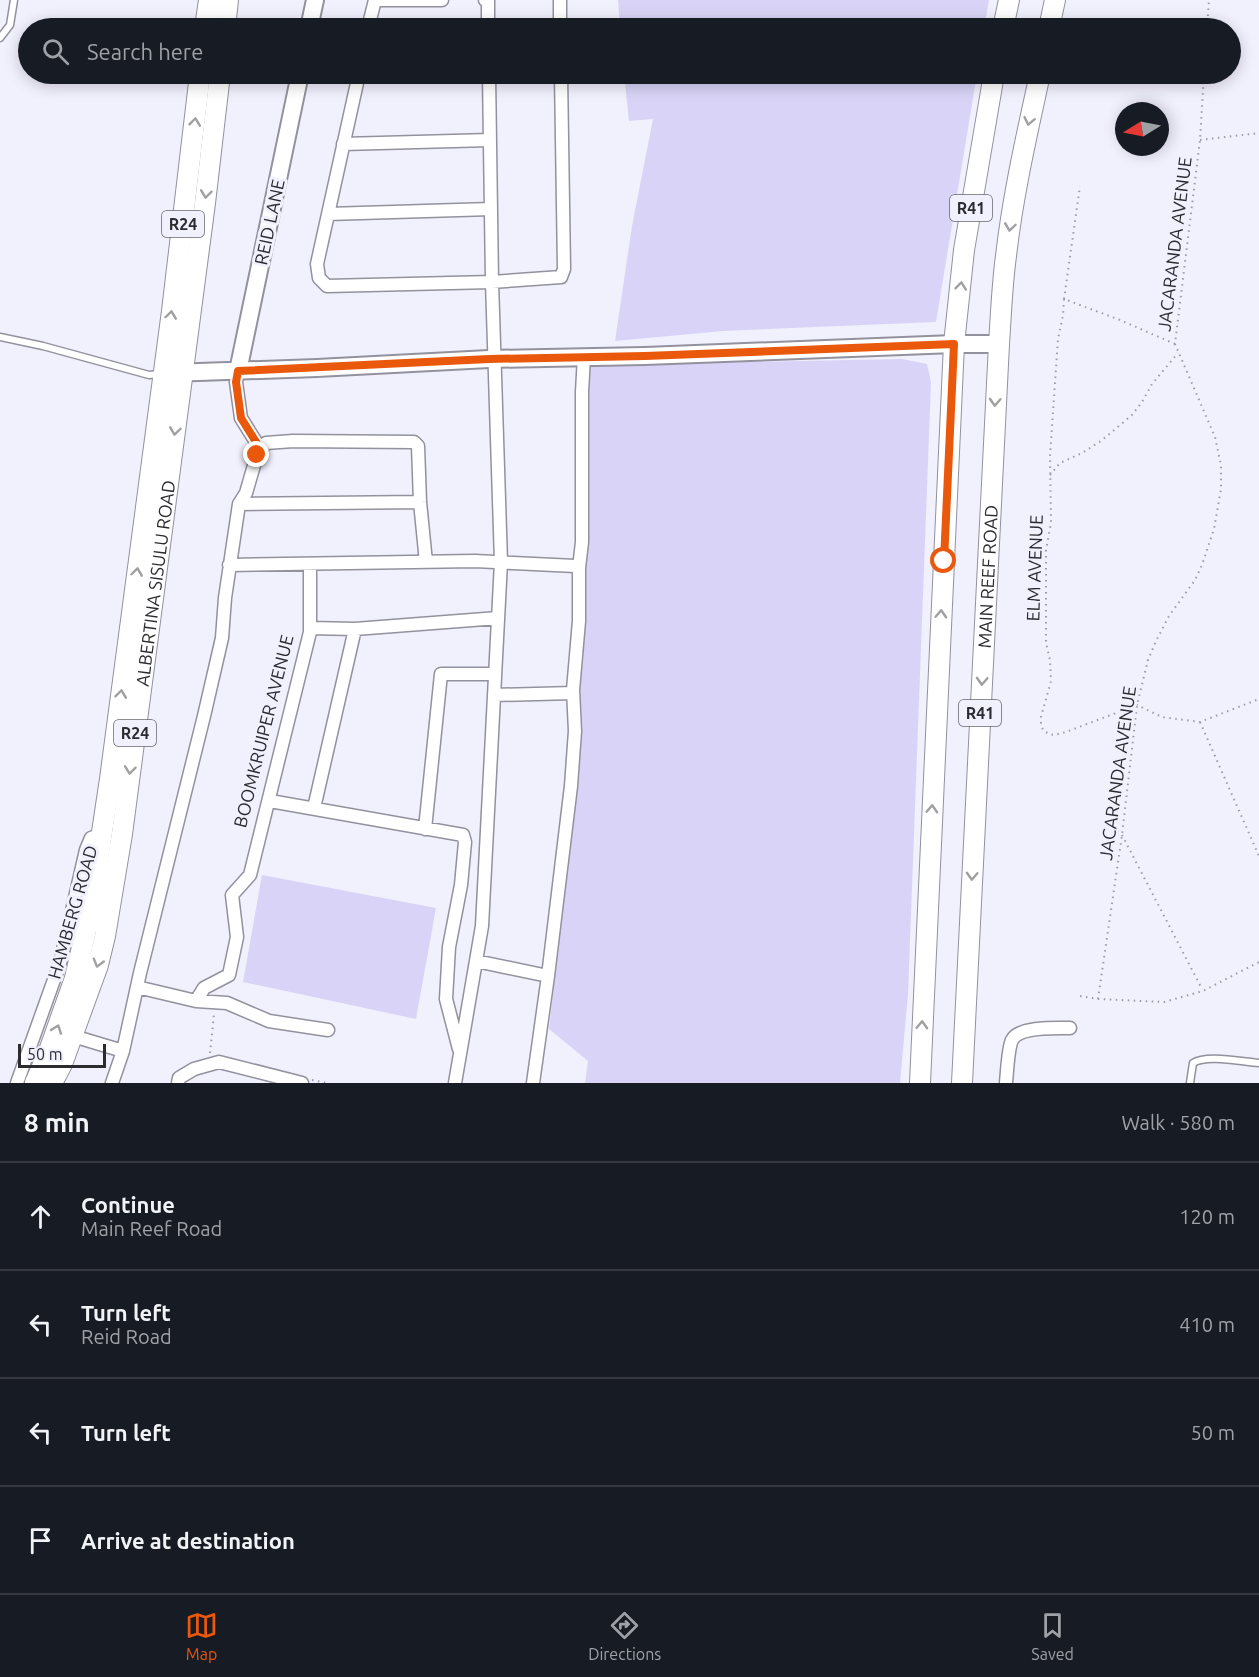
<!DOCTYPE html>
<html lang="en">
<head>
<meta charset="utf-8">
<style>
	body { margin:0; font-family:Ubuntu,sans-serif; background:#20242c; color:#f1f3f6 }
	.compass { position:absolute; left:1115px; top:102px; width:54px; height:54px; border-radius:50%; background:#171b24; box-shadow:0 3px 15px #0003; rotate:260deg }
	.scale { position:absolute; left:18px; bottom:15px; width:88px; box-sizing:border-box; padding-left:6px; border:3px solid #2c2b30; border-top:0; font-size:16px; line-height:21px; white-space:nowrap; color:#2c2b30; -webkit-text-stroke:4px #f1f0fd; paint-order:stroke }
	.stop { position:absolute; width:18px; height:18px; margin:-14px; border:4px solid #ea580c; border-radius:50%; background:#fff }
	.stop.end { background:#ea580c; border-color:#fff; box-shadow:0 2px 6px #0008 }
	.list { margin:0; padding:0; list-style:none }
	h2 { display:flex; justify-content:space-between; align-items:center; height:78px; margin:0; padding:0 24px; font-size:26px }
	h2 small { font-size:20px; font-weight:400; color:#9ea1a6 }
	.list li { display:grid; grid-template-columns:39px 1fr auto; gap:18px; align-items:center; box-sizing:border-box; height:108px; padding:0 24px; border-top:2px solid #363941 }
	.list b { display:block; font-size:22px; white-space:nowrap }
	.list p { margin:0; font-size:20px; white-space:nowrap; color:#9ea1a6 }
	.list em { font-size:20px; font-style:normal; color:#9ea1a6 }
	.icon { flex:none; width:33px; height:33px; fill:none; stroke:currentColor; stroke-width:2; stroke-linecap:round; stroke-linejoin:round }
	.map { position:relative; flex:none; width:1259px; height:1083px; overflow:hidden }
	.search { position:absolute; background:#171b24; box-shadow:0 3px 15px #0003; left:18px; right:18px; top:18px; height:66px; display:flex; align-items:center; gap:15px; box-sizing:border-box; padding:0 21px; border-radius:33px; color:#9ea1a6; font-size:22px }
	.sheet { height:510px; background:#171b24 }
	nav { display:flex; justify-content:space-around; align-items:center; box-sizing:border-box; height:84px; border-top:2px solid #363941; background:#171b24; font-size:16px; color:#9ea1a6 }
	nav a { display:grid; justify-items:center; gap:3px }
	nav .on { color:#ea580c }
	.map>svg:first-child { display:block }
</style>
</head>
<body>
<div class="map">
<svg width="1259" height="1083" viewBox="0 0 1259 1083">
	<rect width="100%" height="100%" fill="#f1f0fd"/>
	<path fill="#d9d4f7" d="M618,0H989L984,28H620Z
		M624,74H977L936,322L723,331L615,341L632,226L653,119L629,121Z
		M902,359L927,364L931,382L908,994L900,1083H585L588,1061L549,1029L573,815L585,605L587,499L585,365Z
		M262,875L436,908L416,1019L243,982Z"/>
	<g fill="none" stroke-linecap="round" stroke-linejoin="round">
		<defs>
			<path id="lane" d="M0,38L10,25L14,0
				M0,337L43,346L149,375L159,374
				M1190,1083L1193,1063C1207,1054 1242,1062 1259,1063"/>
			<path id="street" d="M375,0H442
				M485,0H488V28
				M560,0V28
				M368,28L375,0
				M359,74L317,264L319,278L327,286L492,282L501,562L482,926L455,1083
				M489,74L492,282L561,277L564,269L561,74
				M343,144L490,140
				M328,214L491,209
				M238,371L236,382L241,418L261,450
				M239,504L420,502
				M229,565L475,561L575,566
				M310,628L355,629L498,618
				M494,695L573,693
				M270,801L463,835L465,842L461,885L449,947L446,999L459,1049
				M314,808L355,629
				M425,829L441,674H495
				M476,961L548,976
				M137,987L196,1001L204,988L229,975L237,937L232,895L250,875L310,632V564
				M196,1001L227,1003L269,1021L328,1030
				M73,1036L123,1051
				M17,1083L60,963L86,850L91,838L105,833
				M112,1083L123,1051L140,973L204,716L222,638L225,598L239,504L246,493L257,455L266,443L293,441L414,442L418,446L420,502L426,562
				M178,1083L179,1078L194,1069L219,1062L302,1083
				M533,1083L548,976L571,786L575,731L573,690L579,621V568L582,542V392L584,356
				M1006,1083C1007,1073 1008,1048 1012,1040C1019,1026 1057,1028 1070,1028"/>
			<path id="secondary" d="M309,28L315,0
				M238,371L300,74
				M170,373L317,368L489,359L645,356L954,344H999"/>
			<g id="primary">
				<path d="M205,28L209,0"/>
				<path d="M225,28L228,0"/>
				<path d="M1003,28L1009,0"/>
				<path d="M1049,28L1055,0"/>
				<path d="M35,1083L49,1051L75,978L90,912L110,779L172,311L200,74"/>
				<path id="s1" d="M52,1083L62,1064L98,965L105,936L122,834L205,203L220,74"/>
				<path d="M920,1083L954,344L964,250L994,74"/>
				<path id="s2" d="M962,1083L999,344C1001,315 1002,285 1006,256C1013,194 1027,134 1040,74"/>
			</g>
		</defs>
		<use href="#lane" stroke="#92919d" stroke-width="9"/>
		<use href="#street" stroke="#92919d" stroke-width="15"/>
		<use href="#secondary" stroke="#92919d" stroke-width="20"/>
		<use href="#primary" stroke="#92919d" stroke-width="22"/>
		<path stroke="#9c9ba5" stroke-width="2" stroke-dasharray="1.5 4.5" stroke-linecap="butt" d="M1207,28L1209,0
			M1200,140L1259,133
			M1064,299L1080,186
			M1175,344L1120,320L1064,299L1063,315L1058,339L1050,456L1051,523L1046,550V643L1050,660L1051,681L1041,717V724L1043,730L1049,734L1054,735L1066,732L1137,705L1162,717L1200,722L1259,699
			M1050,475L1060,463L1082,453L1101,441L1132,415L1142,402L1152,384L1178,353
			M1200,722L1259,856
			M1122,835L1202,989
			M1080,996L1098,999L1164,1002L1203,991L1259,962
			M1098,999L1122,835L1137,705L1148,660L1156,641L1169,616L1195,580L1202,565L1214,529L1221,489V465L1215,437L1175,344L1200,140L1204,74
			M210,1053L214,1014
			M312,1080L327,1083"/>
		<use href="#lane" stroke="#fff" stroke-width="6"/>
		<use href="#street" stroke="#fff" stroke-width="12"/>
		<use href="#secondary" stroke="#fff" stroke-width="16"/>
		<use href="#primary" stroke="#fff" stroke-width="20"/>
	</g>
	<defs><path id="oneway-chevron" d="M-2-3.5L2.5 0L-2 3.5" fill="none" stroke-width="1.6" stroke-linecap="round" stroke-linejoin="round" transform="scale(1.5)"/></defs>
	<g stroke="#a0a0a2">
		<use href="#oneway-chevron" transform="translate(1029 121) rotate(102)"/>
		<use href="#oneway-chevron" transform="translate(195 122) rotate(-83)"/>
		<use href="#oneway-chevron" transform="translate(206 194) rotate(97)"/>
		<use href="#oneway-chevron" transform="translate(1010 227) rotate(98)"/>
		<use href="#oneway-chevron" transform="translate(961 286) rotate(-84)"/>
		<use href="#oneway-chevron" transform="translate(171 315) rotate(-82)"/>
		<use href="#oneway-chevron" transform="translate(995 402) rotate(93)"/>
		<use href="#oneway-chevron" transform="translate(175 431) rotate(98)"/>
		<use href="#oneway-chevron" transform="translate(137 572) rotate(-82)"/>
		<use href="#oneway-chevron" transform="translate(941 614) rotate(-87)"/>
		<use href="#oneway-chevron" transform="translate(982 681) rotate(93)"/>
		<use href="#oneway-chevron" transform="translate(121 694) rotate(-83)"/>
		<use href="#oneway-chevron" transform="translate(130 770) rotate(97)"/>
		<use href="#oneway-chevron" transform="translate(932 809) rotate(-87)"/>
		<use href="#oneway-chevron" transform="translate(972 876) rotate(93)"/>
		<use href="#oneway-chevron" transform="translate(98 963) rotate(106)"/>
		<use href="#oneway-chevron" transform="translate(922 1025) rotate(-88)"/>
		<use href="#oneway-chevron" transform="translate(57 1029) rotate(-70)"/>
	</g>
	<g fill="none" stroke-linecap="round" stroke-linejoin="round">
		<path stroke="#ea580c" stroke-width="8" d="M257,455L261,450L241,418L236,382L238,371L489,359L645,356L954,344L944,561"/>
	</g>
	<g text-anchor="middle" dominant-baseline="central" stroke-width="6" stroke-linejoin="round" paint-order="stroke">
		<g fill="#f1f0fd" stroke="#67666e" stroke-width="1.5">
			<rect x="950" y="195" width="42" height="26" rx="4.5"/>
			<rect x="162" y="211" width="42" height="26" rx="4.5"/>
			<rect x="959" y="700" width="42" height="26" rx="4.5"/>
			<rect x="114" y="720" width="42" height="26" rx="4.5"/>
		</g>
		<g font-size="16" font-weight="bold" fill="#2c2b30">
			<text x="971" y="208">R41</text>
			<text x="183" y="224">R24</text>
			<text x="980" y="713">R41</text>
			<text x="135" y="733">R24</text>
		</g>
		<g font-size="18" fill="#2c2b30" stroke="#f1f0fd">
			<text transform="translate(269 222) rotate(-78)">REID LANE</text>
			<text transform="translate(1174 244) rotate(-83)">JACARANDA AVENUE</text>
			<text transform="translate(1034 568) rotate(-88)">ELM AVENUE</text>
			<text stroke="none"><textPath href="#s2" startOffset="507">MAIN REEF ROAD</textPath></text>
			<text stroke="none"><textPath href="#s1" startOffset="513">ALBERTINA SISULU ROAD</textPath></text>
			<text transform="translate(263 731) rotate(-76)">BOOMKRUIPER AVENUE</text>
			<text transform="translate(1117 773) rotate(-82)">JACARANDA AVENUE</text>
			<text transform="translate(72 912) rotate(-74)">HAMBERG ROAD</text>
		</g>
	</g>
</svg>
<svg class="compass" viewBox="-18 -18 36 36"><path d="M0-13l5 13h-10z" fill="#e53935"/><path d="M0 13l5-13h-10z" fill="#9ea1a6"/></svg>
<div class="scale">50 m</div>
<div class="stop" style="left:944px;top:561px"></div>
<div class="stop end" style="left:257px;top:455px"></div>
<div class="search"><svg class="icon" aria-label="search" viewBox="0 0 24 24"><circle cx="10" cy="10" r="6"/><path d="M15 15l6 6"/></svg>Search here</div>
</div>
<section class="sheet">
<h2>8 min<small>Walk · 580 m</small></h2>
<ul class="list">
<li><svg class="icon" aria-label="ahead" viewBox="0 0 24 24"><path d="M12 20V5M6 11l6-6 6 6"/></svg><div><b>Continue</b><p>Main Reef Road</p></div><em>120 m</em></li>
<li><svg class="icon" aria-label="left" viewBox="0 0 24 24"><path d="M17 20v-9H6M10 6l-5 5 5 5"/></svg><div><b>Turn left</b><p>Reid Road</p></div><em>410 m</em></li>
<li><svg class="icon" aria-label="left" viewBox="0 0 24 24"><path d="M17 20v-9H6M10 6l-5 5 5 5"/></svg><div><b>Turn left</b></div><em>50 m</em></li>
<li><svg class="icon" aria-label="arrive" viewBox="0 0 24 24"><path d="M6 21V4h12l-3 4 3 4H6"/></svg><div><b>Arrive at destination</b></div></li>
</ul>
</section>
<nav>
<a class="on"><svg class="icon" aria-label="map" viewBox="0 0 24 24"><path d="M3 6l6-2 6 2 6-2v14l-6 2-6-2-6 2zM9 4v14M15 6v14"/></svg>Map</a>
<a><svg class="icon" aria-label="directions" viewBox="0 0 24 24"><path d="M12 3l9 9-9 9-9-9zM9 14v-3h6M13 9l2 2-2 2"/></svg>Directions</a>
<a><svg class="icon" aria-label="saved" viewBox="0 0 24 24"><path d="M7 4h10v16l-5-4-5 4z"/></svg>Saved</a>
</nav>
</body>
</html>
